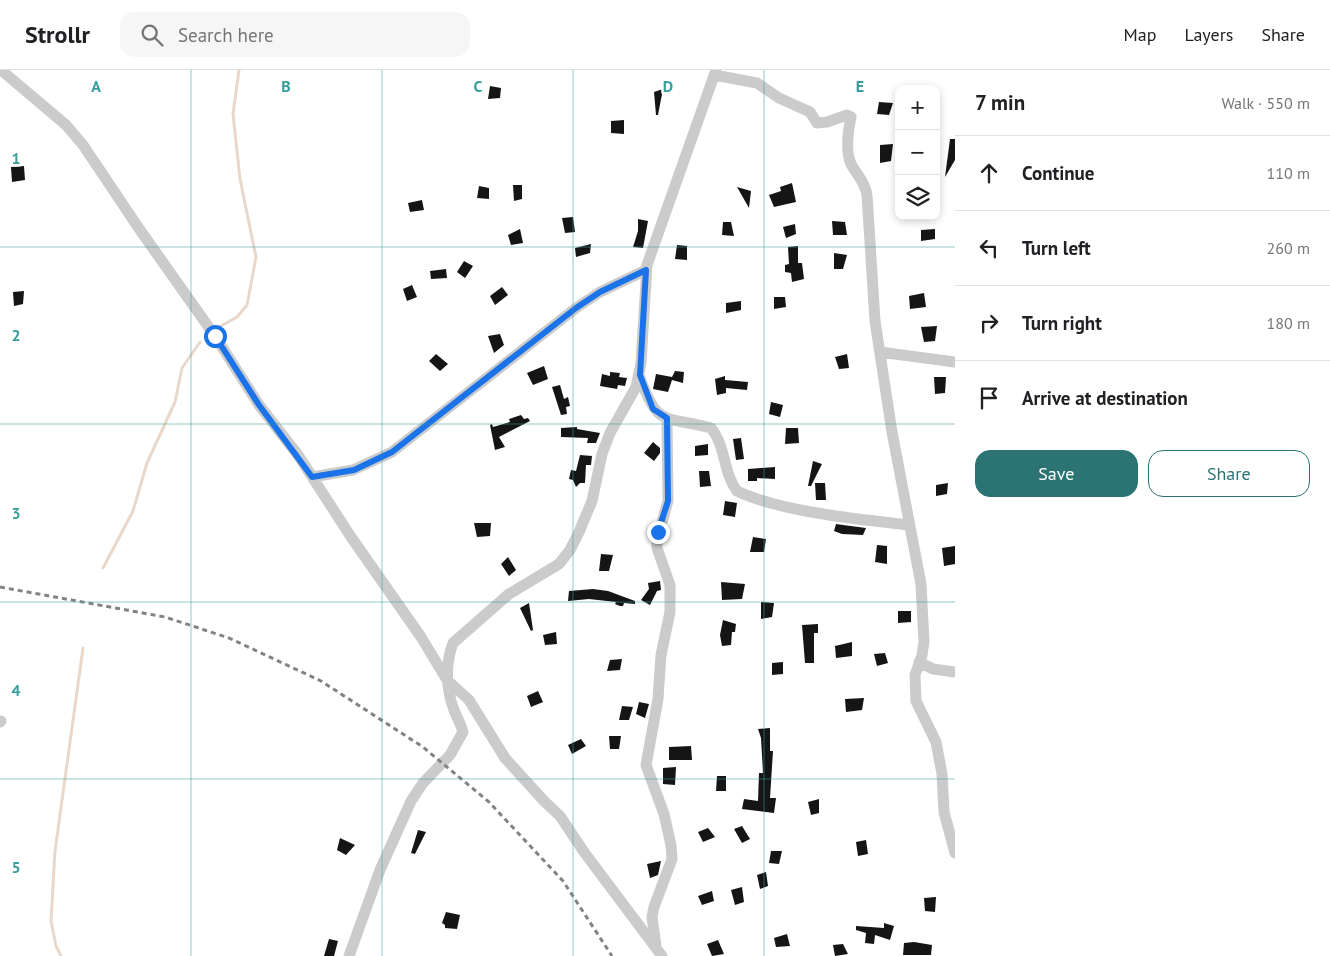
<!DOCTYPE html>
<html lang="en">
<head>
<meta charset="utf-8">
<style>
	body { margin:0; font-family:"PT Sans",sans-serif; background:#f6f6f6; color:#202124 }
	.controls { position:absolute; right:15px; top:15px; display:grid; overflow:hidden; border-radius:10px; box-shadow:0 2px 8px #0003 }
	.controls button { width:45px; height:45px; display:grid; place-items:center; padding:0; border:0; border-bottom:1px solid #e0e0e0; background:#fff; color:#202124; font:25px sans-serif }
	.stop { position:absolute; width:15px; height:15px; margin:-11px; border:4px solid #1a73e8; border-radius:50%; background:#fff }
	.stop.end { background:#1a73e8; border-color:#fff; box-shadow:0 1px 5px #0008 }
	.list { margin:0; padding:0; list-style:none }
	h2 { display:flex; justify-content:space-between; align-items:center; height:65px; margin:0; padding:0 20px; font-size:21px }
	h2 small { font-size:16px; font-weight:400; color:#757577 }
	.list li { display:grid; grid-template-columns:32px 1fr auto; gap:15px; align-items:center; box-sizing:border-box; height:75px; padding:0 20px; border-top:1px solid #e0e0e0 }
	.list b { display:block; font-size:19px; white-space:nowrap }
	.list em { font-size:16px; font-style:normal; color:#757577 }
	.actions { display:flex; gap:10px; padding:15px 20px }
	.actions a { flex:1; padding:11px 0; border:1px solid #2c7474; border-radius:15px; text-align:center; font-size:18px; color:#2c7474 }
	.actions .main { background:#2c7474; color:#fff }
	.icon { flex:none; width:28px; height:28px; fill:none; stroke:currentColor; stroke-width:2; stroke-linecap:round; stroke-linejoin:round }
	.map { position:relative; flex:none; width:955px; height:886px; overflow:hidden }
	header { display:flex; align-items:center; gap:30px; box-sizing:border-box; height:70px; padding:0 25px; background:#fff; border-bottom:1px solid #e0e0e0 }
	header strong { font-size:24px }
	nav { display:flex; gap:28px; margin-inline-start:auto; font-size:18px }
	.search { width:350px; height:45px; background:#f6f6f6; display:flex; align-items:center; gap:12px; box-sizing:border-box; padding:0 18px; border-radius:15px; color:#757577; font-size:19px }
	main { display:flex }
	aside { flex:1; background:#fff }
	.map>svg:first-child { display:block }
</style>
</head>
<body>
<header>
<strong>Strollr</strong>
<div class="search"><svg class="icon" aria-label="search" viewBox="0 0 24 24"><circle cx="10" cy="10" r="6"/><path d="M15 15l6 6"/></svg>Search here</div>
<nav><a>Map</a><a>Layers</a><a>Share</a></nav>
</header>
<main>
<div class="map">
<svg width="955" height="886" viewBox="0 0 955 886">
	<rect width="100%" height="100%" fill="#fff"/>
	<g fill="none" stroke-linecap="round" stroke-linejoin="round">
		<path stroke="#e9d8ca" stroke-width="3" d="M221,256L237,247L247,235L256,187L240,109L233,44L239,0
			M103,498L133,441L147,393L175,332L182,298L200,272
			M61,886L56,876L51,851L55,781L83,578"/>
	</g>
	<path fill="#151515" d="M490,16L501,18L500,28L488,29Z
		M663,19L658,45H656L654,22Z
		M879,32L893,33L889,45L877,44Z
		M624,50V64L611,63V51Z
		M950,69H955V90L945,107Z
		M893,74L891,91L880,93V75Z
		M24,96L25,110L12,112L11,97Z
		M792,113L796,132L774,137L769,125L781,121L780,117Z
		M513,115H522V129L514,131Z
		M479,116L489,118V129L477,128Z
		M737,117L751,121L749,138Z
		M422,130L424,140L410,142L408,133Z
		M573,147L575,162L565,163L562,148Z
		M638,149L648,151L643,178L633,177L638,161Z
		M832,151L845,152L847,165H833Z
		M723,152H731L734,166L722,165Z
		M795,154L796,164L786,168L783,157Z
		M520,159L523,173L511,175L508,165Z
		M935,159V169L921,171V160Z
		M591,174L590,183L576,187L575,178Z
		M677,175L687,176V190L675,189Z
		M798,176V193H802L804,209L792,212L791,203L785,202V195L789,194L788,177Z
		M834,183L847,185L843,199H834Z
		M464,191L473,196L465,208L457,202Z
		M446,199L447,208L431,209L430,201Z
		M412,215L417,227L407,231L403,219Z
		M502,217L508,225L495,235L490,226Z
		M24,221L23,234L14,236L13,222Z
		M924,223L926,237L910,239L909,226Z
		M774,227H785L786,237L774,239Z
		M741,231V240L726,243V233Z
		M937,256L935,271L924,272L921,257Z
		M500,264L504,275L494,283L488,266Z
		M436,284L448,294L440,301L429,291Z
		M847,284L849,298L839,299L835,287Z
		M544,296L548,309L533,315L527,303Z
		M675,301L684,302L683,313L672,310L668,322L653,319L656,304L672,307Z
		M610,302L620,303L619,307L627,308L625,316L618,315L617,319L600,316L602,304L610,306Z
		M725,306V310L748,312L747,320L726,318V323L717,325L715,309Z
		M934,307H946L945,323L935,324Z
		M560,315L564,329L568,327L570,336L566,337L567,344L561,345L552,317Z
		M771,332L783,335L780,347L769,344Z
		M521,345L524,349L528,348L530,351L499,367L505,377L495,380L490,355L492,354L493,357L510,352L509,349Z
		M577,357V359L600,363L596,373H587L588,368L561,367V358Z
		M786,358H798L799,373L785,374Z
		M741,368L744,389L736,390L733,369Z
		M653,372L660,378V383L654,391L644,383Z
		M708,374V385L695,386V376Z
		M580,385L592,386L591,395H586L585,413H580L576,417L573,410L569,409L571,400L576,401Z
		M813,391L822,394L811,416H808Z
		M775,397V409L757,408V411H748V399Z
		M699,401H709L711,416L700,417Z
		M815,413H825L826,430H816Z
		M948,413L947,424L936,426V415Z
		M725,431L737,433L735,447L723,445Z
		M474,453H491L490,466L477,467Z
		M836,454L843,455L866,458L863,465L842,464L834,461Z
		M753,467L766,469L764,482H750Z
		M877,475L887,476V494L875,492Z
		M955,476V494L944,496L942,478Z
		M601,484L613,485L609,501H599Z
		M508,487L516,500L509,506L501,494Z
		M660,511L661,520L657,521L650,535L641,530L649,519L648,513Z
		M721,512L745,514L742,529L722,530Z
		M593,519L608,521L635,531V534L624,533L623,536H620L615,534L616,532L589,529L568,531L569,521Z
		M761,532L774,533L772,547L761,549Z
		M529,533L533,560L531,561L520,538Z
		M898,541H911V552L898,553Z
		M723,550L736,554L735,562H732L731,575L722,576L720,565Z
		M818,554V563H814V593H805L802,555Z
		M556,562L557,574L545,575L543,565Z
		M852,572V586L836,588L835,576Z
		M885,583L888,593L877,596L874,584Z
		M622,589L620,600L607,601L610,590Z
		M783,592V604L772,605V593Z
		M538,621L543,632L531,637L527,626Z
		M864,628L862,640L846,642L845,629Z
		M639,632L649,634L645,648L636,644Z
		M622,636L633,637L629,650H619Z
		M770,658V681H773L770,728H776L774,743L742,739L744,729L758,731L759,703H763L761,668L758,659Z
		M609,666H621L619,679H610Z
		M581,669L586,676L572,684L568,675Z
		M691,676L692,690H669V677Z
		M676,697L675,715L663,714V698Z
		M717,706H726V721H716Z
		M819,729V743L811,745L808,732Z
		M742,756L750,769L742,773L734,759Z
		M708,758L715,767L703,772L698,762Z
		M418,760L426,762L415,784L411,783Z
		M340,768L355,775L346,785L337,780Z
		M866,770L868,784L858,786L856,772Z
		M771,781H782L779,794L769,793Z
		M661,791L658,805L650,808L647,794Z
		M766,802L768,816L760,819L757,805Z
		M742,817L744,832L735,835L731,820Z
		M712,821L714,831L702,835L698,826Z
		M936,827L935,842L925,841L924,828Z
		M446,842L460,845L457,859L445,858V855L442,853Z
		M884,853L894,856L890,870L875,865L874,874L865,873L866,863L856,860V856L884,858Z
		M787,864L790,876L776,877L774,868Z
		M329,869L338,871L334,886H324Z
		M718,870L724,884L712,886L707,874Z
		M914,872L932,875L931,885H903L904,873Z
		M843,874L848,884L835,886L833,875Z"/>
	<g fill="none" stroke-linecap="round" stroke-linejoin="round">
		<path stroke="#cbcbcb" stroke-width="11" d="M1,0L66,55L83,75L140,160L215,266L259,335L298,385L351,467L421,567L447,610L469,630L505,688L544,731L560,746L584,782L662,886
			M715,5L757,13L779,28L810,42L817,53L827,52L847,45L851,47C848,61 845,80 851,94C857,105 865,112 867,125L875,251L892,362L921,514L924,572L922,585L915,605L916,631L936,672L942,704L944,742L955,783
			M880,282L955,292
			M639,305C658,358 662,345 711,358C726,376 723,403 737,421C781,442 859,449 908,455
			M312,407L353,400L392,382L576,238L600,222L646,200
			M919,592L933,599L955,602
			M0,652L1,651
			M656,876L652,847L654,837L672,789L671,775L664,744L646,695L658,629L661,585L670,542V515L657,478V470L668,431L667,348
			M349,886L380,800L411,731L423,713L450,685L463,662C461,654 457,648 454,640C446,619 445,594 453,573L509,524L559,494L570,480L579,462L592,431L602,384L610,363L636,317L641,293L647,195L716,0"/>
		<path stroke="#838383" stroke-width="3" stroke-dasharray="5 4" stroke-linecap="butt" d="M0,517L165,547L229,568L321,611L423,677L489,732L563,811L612,886"/>
	</g>
	<g fill="none" stroke-linecap="round" stroke-linejoin="round">
		<path stroke="#1a73e8" stroke-width="6" d="M215,266L259,335L312,407L354,400L392,382L576,238L600,222L646,200L640,305L653,339L667,348L668,431L658,462"/>
	</g>
	<path fill="none" stroke="#369e9b" stroke-width="1" stroke-opacity="0.55" d="M191,0V886M382,0V886M573,0V886M764,0V886M0,177H955M0,354H955M0,532H955M0,709H955"/>
	<g font-size="16" text-anchor="middle" font-weight="bold" fill="#369e9b" stroke="#fff" stroke-width="5" stroke-linejoin="round" paint-order="stroke">
		<text x="96" y="22">A</text>
		<text x="286" y="22">B</text>
		<text x="478" y="22">C</text>
		<text x="668" y="22">D</text>
		<text x="860" y="22">E</text>
		<text x="16" y="94">1</text>
		<text x="16" y="271">2</text>
		<text x="16" y="449">3</text>
		<text x="16" y="626">4</text>
		<text x="16" y="803">5</text>
	</g>
</svg>
<div class="controls">
<button>+</button>
<button>−</button>
<button><svg class="icon" aria-label="layers" viewBox="0 0 24 24"><path d="M12 4l9 5-9 5-9-5zM3 14l9 5 9-5"/></svg></button>
</div>
<div class="stop" style="left:215px;top:266px"></div>
<div class="stop end" style="left:658px;top:462px"></div>
</div>
<aside>
<h2>7 min<small>Walk · 550 m</small></h2>
<ul class="list">
<li><svg class="icon" aria-label="ahead" viewBox="0 0 24 24"><path d="M12 20V5M6 11l6-6 6 6"/></svg><div><b>Continue</b></div><em>110 m</em></li>
<li><svg class="icon" aria-label="left" viewBox="0 0 24 24"><path d="M17 20v-9H6M10 6l-5 5 5 5"/></svg><div><b>Turn left</b></div><em>260 m</em></li>
<li><svg class="icon" aria-label="right" viewBox="0 0 24 24"><path d="M7 20v-9h11M14 6l5 5-5 5"/></svg><div><b>Turn right</b></div><em>180 m</em></li>
<li><svg class="icon" aria-label="arrive" viewBox="0 0 24 24"><path d="M6 21V4h12l-3 4 3 4H6"/></svg><div><b>Arrive at destination</b></div></li>
</ul>
<div class="actions"><a class="main">Save</a><a>Share</a></div>
</aside>
</main>
</body>
</html>
